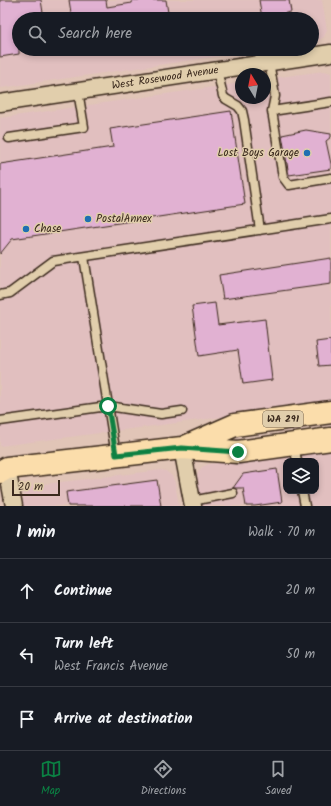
<!DOCTYPE html>
<html lang="en">
<head>
<meta charset="utf-8">
<style>
	body { margin:0; font-family:Kalam,sans-serif; background:#20242c; color:#f1f3f6 }
	.controls { position:absolute; right:12px; bottom:12px; display:grid; overflow:hidden; border-radius:8px; box-shadow:0 2px 6px #0003 }
	.controls button { width:36px; height:36px; display:grid; place-items:center; padding:0; border:0; border-bottom:1px solid #363941; background:#171b24; color:#f1f3f6; font:20px sans-serif }
	.compass { position:absolute; left:235px; top:68px; width:36px; height:36px; border-radius:50%; background:#171b24; box-shadow:0 2px 6px #0003; rotate:350deg }
	.scale { position:absolute; left:12px; bottom:10px; width:48px; box-sizing:border-box; padding-left:4px; border:2px solid #3b2a1e; border-top:0; font-size:11px; line-height:14px; white-space:nowrap; color:#3b2a1e; -webkit-text-stroke:3px #e1ceac; paint-order:stroke }
	.stop { position:absolute; width:12px; height:12px; margin:-9px; border:3px solid #0b8043; border-radius:50%; background:#fff }
	.stop.end { background:#0b8043; border-color:#fff; box-shadow:0 1px 4px #0008 }
	.list { margin:0; padding:0; list-style:none }
	h2 { display:flex; justify-content:space-between; align-items:center; height:52px; margin:0; padding:0 16px; font-size:17px }
	h2 small { font-size:13px; font-weight:400; color:#9ea1a6 }
	.list li { display:grid; grid-template-columns:26px 1fr auto; gap:12px; align-items:center; box-sizing:border-box; height:64px; padding:0 16px; border-top:1px solid #363941 }
	.list b { display:block; font-size:15px; white-space:nowrap }
	.list p { margin:0; font-size:13px; white-space:nowrap; color:#9ea1a6 }
	.list em { font-size:13px; font-style:normal; color:#9ea1a6 }
	.icon { flex:none; width:22px; height:22px; fill:none; stroke:currentColor; stroke-width:2; stroke-linecap:round; stroke-linejoin:round }
	.map { position:relative; flex:none; width:331px; height:506px; overflow:hidden }
	.search { position:absolute; background:#171b24; box-shadow:0 2px 6px #0003; left:12px; right:12px; top:12px; height:44px; display:flex; align-items:center; gap:10px; box-sizing:border-box; padding:0 14px; border-radius:22px; color:#9ea1a6; font-size:15px }
	.sheet { height:244px; background:#171b24 }
	nav { display:flex; justify-content:space-around; align-items:center; box-sizing:border-box; height:56px; border-top:1px solid #363941; background:#171b24; font-size:11px; color:#9ea1a6 }
	nav a { display:grid; justify-items:center; gap:2px }
	nav .on { color:#0b8043 }
	.map>svg:first-child { display:block }
</style>
</head>
<body>
<div class="map">
<svg width="331" height="506" viewBox="0 0 331 506">
	<rect width="100%" height="100%" fill="#e1c5b7"/>
	<filter id="ink" filterUnits="userSpaceOnUse"><feTurbulence type="fractalNoise" baseFrequency=".025" numOctaves="2"/><feDisplacementMap in="SourceGraphic" scale="8" xChannelSelector="R" yChannelSelector="G"/><feConvolveMatrix kernelMatrix="1 2 1 2 8 2 1 2 1" color-interpolation-filters="sRGB"/></filter>
	<g filter="url(#ink)">
		<path fill="#e1bfbf" fill-rule="evenodd" d="M0,0H322L327,30L324,37L318,41L312,42V19H19V49H267L0,88Z
			M324,71L331,73V403L0,446V118L241,83V98H265V79Z
			M331,449V506H201L196,480L198,472L202,467L209,464ZM286,461H316V491H286Z
			M161,470L166,471L172,476L175,483L179,506H23L22,503L24,494L29,488L36,485Z"/>
		<path fill="#e1b1d2" stroke="#3b2a1e" d="M0,0H41L44,19H19V54L0,57Z
			M69,0H106L107,7L132,3V0H166L169,19H72Z
			M259,0H289L291,12L262,18Z
			M231,111L245,204L12,239L0,254V164L113,147L110,129Z
			M306,130L331,134V137L326,141L331,164V169L289,175L282,135Z
			M331,258V284L223,299L219,275Z
			M215,303L218,325L265,319L272,380L243,384L238,350L199,356L192,306Z
			M331,340V365L319,366L316,342Z
			M277,469L282,502L255,506H246L243,488H233L243,474Z
			M157,480L161,506H68L66,492Z"/>
		<g fill="none" stroke-linecap="round" stroke-linejoin="round">
			<defs>
				<path id="service" d="M269,62L275,96L272,111
					M217,70L223,96L226,99L238,106L242,111L244,120L260,230
					M331,102L272,111L283,177L289,185L331,178
					M9,138L84,127L78,91
					M84,257L116,455
					M0,295L10,293L53,261L331,219
					M0,421L108,406L161,414L182,411
					M294,444L297,461
					M302,491L305,506
					M192,501L233,493"/>
				<g id="minor">
					<path id="s1" d="M0,103L331,53"/>
					<path d="M182,448L193,506"/>
					<path d="M7,468L14,506"/>
				</g>
				<path id="primary" d="M185,447L235,425L331,412
					M0,472L7,468L182,448L238,452L331,439"/>
			</defs>
			<use href="#service" stroke="#3b2a1e" stroke-width="11"/>
			<use href="#minor" stroke="#3b2a1e" stroke-width="19"/>
			<use href="#primary" stroke="#3b2a1e" stroke-width="25"/>
			<use href="#service" stroke="#e1ceac" stroke-width="8"/>
			<use href="#minor" stroke="#e1ceac" stroke-width="16"/>
			<use href="#primary" stroke="#fbddab" stroke-width="22"/>
		</g>
	</g>
	<g fill="none" stroke-linecap="round" stroke-linejoin="round" filter="url(#ink)">
		<path stroke="#0b8043" stroke-width="5" d="M108,406L116,455L182,448L238,452"/>
	</g>
	<g fill="#1f6fb2" stroke="#e1ceac" stroke-width="1.5">
		<circle cx="307" cy="153" r="4"/>
		<circle cx="88" cy="219" r="4"/>
		<circle cx="26" cy="229" r="4"/>
	</g>
	<g text-anchor="middle" dominant-baseline="central" stroke-width="3" stroke-linejoin="round" paint-order="stroke">
		<rect fill="#e1ceac" stroke="#6d5b49" stroke-width="1" x="263" y="411" width="40" height="16" rx="3"/>
		<g font-size="10" font-weight="bold" fill="#3b2a1e">
			<text x="283" y="419">WA 291</text>
		</g>
		<g font-size="11" fill="#3b2a1e" stroke="#e1ceac">
			<text stroke="none"><textPath href="#s1" startOffset="167">West Rosewood Avenue</textPath></text>
		</g>
		<g font-size="11" fill="#3b2a1e" stroke="#e1ceac" text-anchor="start">
			<text x="299" y="153" text-anchor="end">Lost Boys Garage</text>
			<text x="96" y="219">PostalAnnex</text>
			<text x="34" y="229">Chase</text>
		</g>
	</g>
</svg>
<div class="controls">
<button><svg class="icon" aria-label="layers" viewBox="0 0 24 24"><path d="M12 4l9 5-9 5-9-5zM3 14l9 5 9-5"/></svg></button>
</div>
<svg class="compass" viewBox="-18 -18 36 36"><path d="M0-13l5 13h-10z" fill="#e53935"/><path d="M0 13l5-13h-10z" fill="#9ea1a6"/></svg>
<div class="scale">20 m</div>
<div class="stop" style="left:108px;top:406px"></div>
<div class="stop end" style="left:238px;top:452px"></div>
<div class="search"><svg class="icon" aria-label="search" viewBox="0 0 24 24"><circle cx="10" cy="10" r="6"/><path d="M15 15l6 6"/></svg>Search here</div>
</div>
<section class="sheet">
<h2>1 min<small>Walk · 70 m</small></h2>
<ul class="list">
<li><svg class="icon" aria-label="ahead" viewBox="0 0 24 24"><path d="M12 20V5M6 11l6-6 6 6"/></svg><div><b>Continue</b></div><em>20 m</em></li>
<li><svg class="icon" aria-label="left" viewBox="0 0 24 24"><path d="M17 20v-9H6M10 6l-5 5 5 5"/></svg><div><b>Turn left</b><p>West Francis Avenue</p></div><em>50 m</em></li>
<li><svg class="icon" aria-label="arrive" viewBox="0 0 24 24"><path d="M6 21V4h12l-3 4 3 4H6"/></svg><div><b>Arrive at destination</b></div></li>
</ul>
</section>
<nav>
<a class="on"><svg class="icon" aria-label="map" viewBox="0 0 24 24"><path d="M3 6l6-2 6 2 6-2v14l-6 2-6-2-6 2zM9 4v14M15 6v14"/></svg>Map</a>
<a><svg class="icon" aria-label="directions" viewBox="0 0 24 24"><path d="M12 3l9 9-9 9-9-9zM9 14v-3h6M13 9l2 2-2 2"/></svg>Directions</a>
<a><svg class="icon" aria-label="saved" viewBox="0 0 24 24"><path d="M7 4h10v16l-5-4-5 4z"/></svg>Saved</a>
</nav>
</body>
</html>
